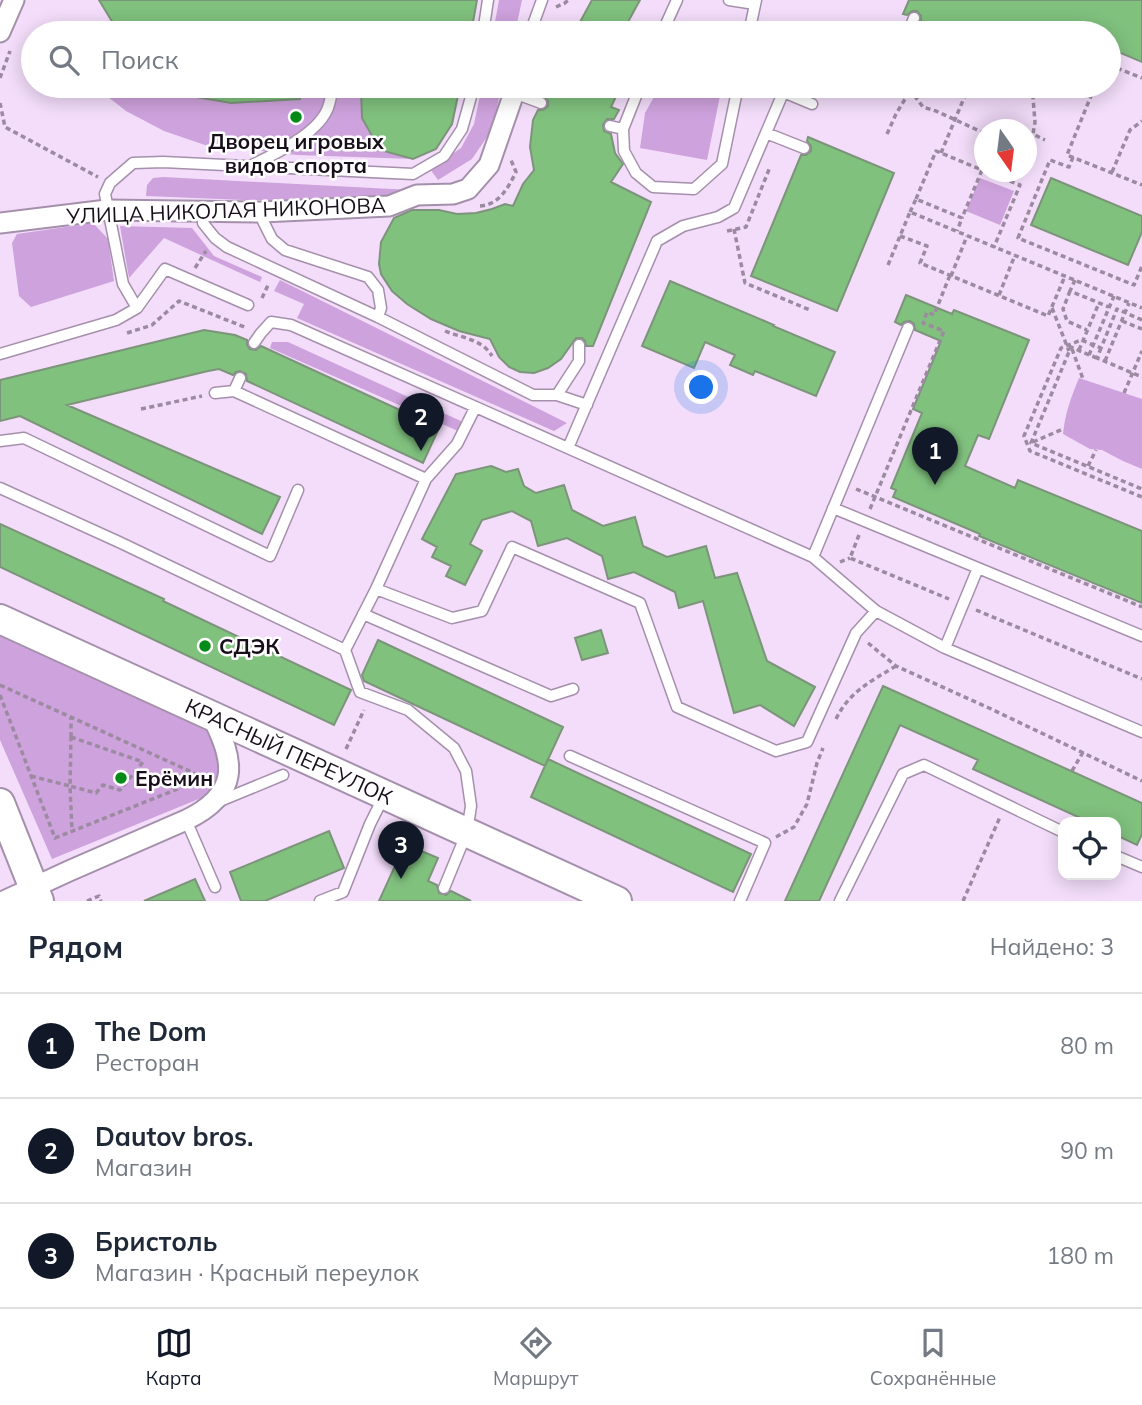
<!DOCTYPE html>
<html lang="ru">
<head>
<meta charset="utf-8">
<style>
	body { margin:0; font-family:Mulish,sans-serif; background:#f2f2f3; color:#1f2937 }
	.controls { position:absolute; right:21px; bottom:21px; display:grid; overflow:hidden; border-radius:14px; box-shadow:0 4px 18px #0003 }
	.controls button { width:63px; height:63px; display:grid; place-items:center; padding:0; border:0; border-bottom:2px solid #e0e1e3; background:#fff; color:#1f2937; font:35px sans-serif }
	.compass { position:absolute; left:974px; top:119px; width:63px; height:63px; border-radius:50%; background:#fff; box-shadow:0 4px 18px #0003; rotate:166deg }
	.you { position:absolute; left:702px; top:388px; width:24px; height:24px; margin:-18px; border:5px solid #fff; border-radius:50%; background:#1a73e8; box-shadow:0 0 0 10px #1a73e833 }
	.badge { display:grid; place-items:center; width:46px; height:46px; border-radius:50%; background:#111827; color:#fff; font-size:23px; font-weight:700 }
	.pin { position:absolute; translate:-50% -58px; filter:drop-shadow(0 2px 4px #0008) }
	.pin::after { content:''; position:absolute; top:37px; width:24px; height:21px; background:inherit; clip-path:polygon(0 0,100% 0,50% 100%) }
	.list { margin:0; padding:0; list-style:none }
	h2 { display:flex; justify-content:space-between; align-items:center; height:91px; margin:0; padding:0 28px; font-size:30px }
	h2 small { font-size:23px; font-weight:400; color:#747a83 }
	.list li { display:grid; grid-template-columns:46px 1fr auto; gap:21px; align-items:center; box-sizing:border-box; height:105px; padding:0 28px; border-top:2px solid #e0e1e3 }
	.list b { display:block; font-size:26px; white-space:nowrap }
	.list p { margin:0; font-size:23px; white-space:nowrap; color:#747a83 }
	.list em { font-size:23px; font-style:normal; color:#747a83 }
	.icon { flex:none; width:38px; height:38px; fill:none; stroke:currentColor; stroke-width:2; stroke-linecap:round; stroke-linejoin:round }
	.map { position:relative; flex:none; width:1142px; height:901px; overflow:hidden }
	.search { position:absolute; background:#fff; box-shadow:0 4px 18px #0003; left:21px; right:21px; top:21px; height:77px; display:flex; align-items:center; gap:18px; box-sizing:border-box; padding:0 24px; border-radius:38px; color:#747a83; font-size:26px }
	.sheet { height:406px; background:#fff }
	nav { display:flex; justify-content:space-around; align-items:center; box-sizing:border-box; height:98px; border-top:2px solid #e0e1e3; background:#fff; font-size:19px; color:#747a83 }
	nav a { display:grid; justify-items:center; gap:4px }
	nav .on { color:#111827 }
	.map>svg:first-child { display:block }
</style>
</head>
<body>
<div class="map">
<svg width="1142" height="901" viewBox="0 0 1142 901">
	<rect width="100%" height="100%" fill="#f3ddfa"/>
	<path fill="#cea2dd" d="M499,0H522L515,33H493Z
		M94,86H460L452,124L436,149L413,159L297,155L205,145L164,131L126,111Z
		M482,86H502L491,131L472,159L438,180L430,169L461,148L474,124Z
		M660,86H722L707,160L640,148L645,113Z
		M163,177L411,190L372,198L336,200H244L146,196L147,185L153,178Z
		M980,178L1014,191L1000,225L966,211Z
		M93,223L108,239L114,281L31,307L19,296L12,243L17,234Z
		M120,226L192,228L214,256L262,277L260,282L164,238L129,278Z
		M280,280L567,423L554,431L297,318L304,304L274,291Z
		M272,342H288L463,422L458,431L270,348Z
		M1079,378L1142,399V469L1123,461L1102,450L1090,449L1063,434C1065,414 1071,397 1079,378Z
		M0,631L200,723C212,738 225,755 220,776C218,783 211,790 206,796L52,859L0,740Z"/>
	<path fill="#80c17e" stroke="#7c947a" stroke-width="2" d="M99,0H477L471,33H119Z
		M592,0H640L622,33H574Z
		M909,0H1142V62L1109,48V33H950L921,21V16L917,11H912L907,15L903,14Z
		M185,86H299L300,99L231,103L184,95Z
		M361,86H460L452,124L436,149L413,159L380,150L362,118Z
		M548,86H621L611,107L619,110L614,119H607L603,125L604,131L611,134L615,153L623,164L611,182L651,202L593,346H586L585,341L582,338H576L561,359L548,368L534,373L520,372L509,367L499,357L490,339L459,331L431,319L407,304L392,291L381,274L379,264L381,242L394,218L412,210H439L457,214L476,213L492,209L505,204L513,206L523,184L534,170L530,147L533,120L538,110H543L548,106V101L544,96Z
		M808,137L894,173L837,311L751,276L801,155H806L811,151V146L807,141Z
		M1051,178L1142,216V232L1128,265L1031,225Z
		M670,281L774,325L773,326L835,352L816,396L755,371L753,375L730,365L735,355L705,342L694,368L642,346Z
		M906,295L952,314L954,310L1029,340L989,439L978,435L965,466L1015,488L1018,480L1142,531V603L979,536L980,534L893,497L896,490L891,488L922,413L913,409L941,341L915,330L914,324L910,321L904,322L901,325L895,322Z
		M204,330L235,335L247,340V345L250,349L256,350L261,346L439,428L423,463L247,381L246,374L240,371L236,372L233,375L219,369L208,371L67,405L280,497L262,534L20,416L0,421V380Z
		M491,466L506,472L518,469L524,486L536,493L564,485L572,510L603,526L635,517L643,546L667,557L706,546L715,578L737,573L767,661L815,687L794,726L760,705L734,713L703,601L679,608L675,592L634,572L608,579L602,556L567,538L538,546L531,521L512,511L482,520L470,544L482,551L465,585L446,576L451,566L432,557L437,547L422,539L456,474Z
		M0,524L164,599L163,601L351,690L334,725L0,567Z
		M601,630L608,653L582,660L575,638Z
		M378,640L563,727L545,766L364,681L362,675Z
		M883,686L1142,803V834L1137,845L1116,835V822H1089L973,769L978,760L900,725L819,901H785Z
		M548,759L751,854L733,892L531,797Z
		M329,831L344,868L265,901H241L230,872Z
		M405,844L438,858L428,881L437,885L439,893L446,895L451,891L471,901H379Z
		M195,879L205,901H144Z"/>
	<g fill="none" stroke-linecap="round" stroke-linejoin="round">
		<defs>
			<path id="lane" d="M729,0L755,4
				M483,33L488,0
				M530,33L542,0
				M662,33L677,0
				M749,33L756,0
				M908,33L914,18
				M640,86L623,129L624,151L636,173L653,187L694,189L722,164L738,86
				M514,91V93L541,103
				M783,92L812,104
				M610,126L623,129
				M766,133L804,148
				M250,166C273,155 316,135 327,110C330,104 331,95 333,88
				M205,212L203,223L215,238L227,247L378,317L533,395H557L579,361V345
				M262,212L263,221L272,239L285,250L368,277L378,290L381,308L378,317
				M137,308L123,284L105,194L110,183L133,163L163,162L413,174L444,156L462,129L474,86
				M254,343L261,333L271,322L291,325L813,557L876,611L945,648L1142,732
				M0,354L116,320L137,308L165,269L248,305
				M234,391L426,479
				M215,393L234,391L240,378
				M557,395L587,405
				M0,441L24,438L270,556L298,490
				M568,448L657,241L683,226L718,217L734,208L786,86
				M0,488L119,542L345,650
				M833,508L978,568
				M813,557L908,328
				M376,589L452,618L482,611L512,547L640,603L677,707L776,751L807,742L856,633L876,611
				M363,614L551,696L573,689
				M945,648L978,568L1142,636
				M570,756L765,843L740,901
				M220,801L283,775
				M186,820L215,887
				M1116,856L1142,867
				M444,888L467,832L471,806L466,771L454,748L408,710L360,692L345,650L376,589L426,479L457,444L475,408
				M320,901L343,892L370,824L383,798
				M840,901L903,774L924,765L1063,832"/>
			<path id="street" d="M0,32L14,0
				M0,223L107,210L262,212L389,206L417,195L453,194L468,189L489,165L514,93
				M4,901L69,871L186,820C240,794 236,762 211,715"/>
			<g id="secondary">
				<path id="s1" d="M0,619L617,901"/>
				<path d="M0,803L39,901"/>
			</g>
		</defs>
		<use href="#lane" stroke="#a590ab" stroke-width="13"/>
		<use href="#street" stroke="#a590ab" stroke-width="23"/>
		<use href="#secondary" stroke="#a590ab" stroke-width="32"/>
		<path stroke="#9b8aa0" stroke-width="3.5" stroke-dasharray="5 3.5" stroke-linecap="butt" d="M556,7L565,3L568,0
			M1109,65L1142,78
			M0,78L10,51
			M901,86L911,91L923,107L936,111L984,133
			M1032,86L1035,122L1033,134L1045,140
			M1095,86L1067,155L1142,185
			M0,103L5,127L98,177
			M887,134L896,114L913,86
			M941,153L969,86
			M1073,157L1069,167L1050,160L1018,238L1134,285L1142,266
			M986,172L1020,185L994,247
			M1112,172L1130,130L1142,121
			M916,199L936,151L941,153L982,170L962,218
			M480,206C499,205 508,188 516,172L511,160
			M910,212L916,199L962,218L957,231
			M734,229L745,283L810,310
			M727,231L746,227L770,167
			M900,236L927,246L920,263L1048,316L1065,276
			M888,265L910,212L1142,308
			M195,268L206,251
			M951,276L967,236
			M1075,280L1070,291L1109,307
			M1070,291L1063,309L1067,321L1087,330
			M999,295L1015,255
			M262,298L269,283
			M1052,308L1069,351
			M1142,320L1117,309L1101,348L1081,340L1061,348L1024,436L1030,451L1142,497
			M1122,321L1142,329
			M445,331C462,338 482,339 492,356
			M127,333L152,325L179,301L247,328
			M1101,348L1097,358L1142,377
			M1072,349L1083,379
			M1079,350L1099,303
			M1089,355L1071,347L1031,443L1142,489
			M1097,358L1089,355L1114,296
			M1105,361L1129,303
			M1124,393L1142,351
			M141,409L202,396
			M1033,442L1063,429
			M1088,466L1096,450
			M856,489L1142,607
			M870,509L944,331L923,323L927,312L934,315L950,275
			M859,535L850,558L949,599
			M840,562L850,558
			M976,610L1142,679
			M868,643L896,666L989,708L1142,781
			M0,685L205,778
			M0,695L55,838L205,778
			M836,719C849,692 871,681 896,666
			M71,737L143,762L120,790L103,785L96,793L70,786Z
			M71,737V717
			M346,749L364,710
			M1072,771L1083,752
			M31,776L70,786L72,831
			M776,837L794,827L807,804L817,763L823,748
			M87,901L99,896L101,901
			M963,901L1000,817"/>
		<use href="#lane" stroke="#fff" stroke-width="10"/>
		<use href="#street" stroke="#fff" stroke-width="19"/>
		<use href="#secondary" stroke="#fff" stroke-width="28"/>
	</g>
	<g fill="#038b18" stroke="#fff" stroke-width="2.5">
		<circle cx="296" cy="117" r="7"/>
		<circle cx="205" cy="646" r="7"/>
		<circle cx="121" cy="778" r="7"/>
	</g>
	<g text-anchor="middle" dominant-baseline="central" stroke-width="5" stroke-linejoin="round" paint-order="stroke">
		<g font-size="21" font-weight="bold" fill="#170f19" stroke="#fff" text-anchor="start">
			<text x="296" y="141" text-anchor="middle">Дворец игровых<tspan x="296" dy="24">видов спорта</tspan></text>
			<text x="219" y="646">СДЭК</text>
			<text x="135" y="778">Ерёмин</text>
		</g>
		<g font-size="21" fill="#170f19" stroke="#fff">
			<text transform="translate(226 210) rotate(-2)">УЛИЦА НИКОЛАЯ НИКОНОВА</text>
			<text stroke="none"><textPath href="#s1" startOffset="318">КРАСНЫЙ ПЕРЕУЛОК</textPath></text>
		</g>
	</g>
</svg>
<div class="controls">
<button><svg class="icon" aria-label="locate" viewBox="0 0 24 24"><circle cx="12" cy="12" r="6"/><path d="M12 2v4M12 18v4M2 12h4M18 12h4"/></svg></button>
</div>
<svg class="compass" viewBox="-18 -18 36 36"><path d="M0-13l5 13h-10z" fill="#e53935"/><path d="M0 13l5-13h-10z" fill="#747a83"/></svg>
<div class="you"></div>
<div class="pin badge" style="left:935px;top:485px">1</div>
<div class="pin badge" style="left:421px;top:451px">2</div>
<div class="pin badge" style="left:401px;top:879px">3</div>
<div class="search"><svg class="icon" aria-label="search" viewBox="0 0 24 24"><circle cx="10" cy="10" r="6"/><path d="M15 15l6 6"/></svg>Поиск</div>
</div>
<section class="sheet">
<h2>Рядом<small>Найдено: 3</small></h2>
<ul class="list">
<li><span class="badge">1</span><div><b>The Dom</b><p>Ресторан</p></div><em>80 m</em></li>
<li><span class="badge">2</span><div><b>Dautov bros.</b><p>Магазин</p></div><em>90 m</em></li>
<li><span class="badge">3</span><div><b>Бристоль</b><p>Магазин · Красный переулок</p></div><em>180 m</em></li>
</ul>
</section>
<nav>
<a class="on"><svg class="icon" aria-label="map" viewBox="0 0 24 24"><path d="M3 6l6-2 6 2 6-2v14l-6 2-6-2-6 2zM9 4v14M15 6v14"/></svg>Карта</a>
<a><svg class="icon" aria-label="directions" viewBox="0 0 24 24"><path d="M12 3l9 9-9 9-9-9zM9 14v-3h6M13 9l2 2-2 2"/></svg>Маршрут</a>
<a><svg class="icon" aria-label="saved" viewBox="0 0 24 24"><path d="M7 4h10v16l-5-4-5 4z"/></svg>Сохранённые</a>
</nav>
</body>
</html>
